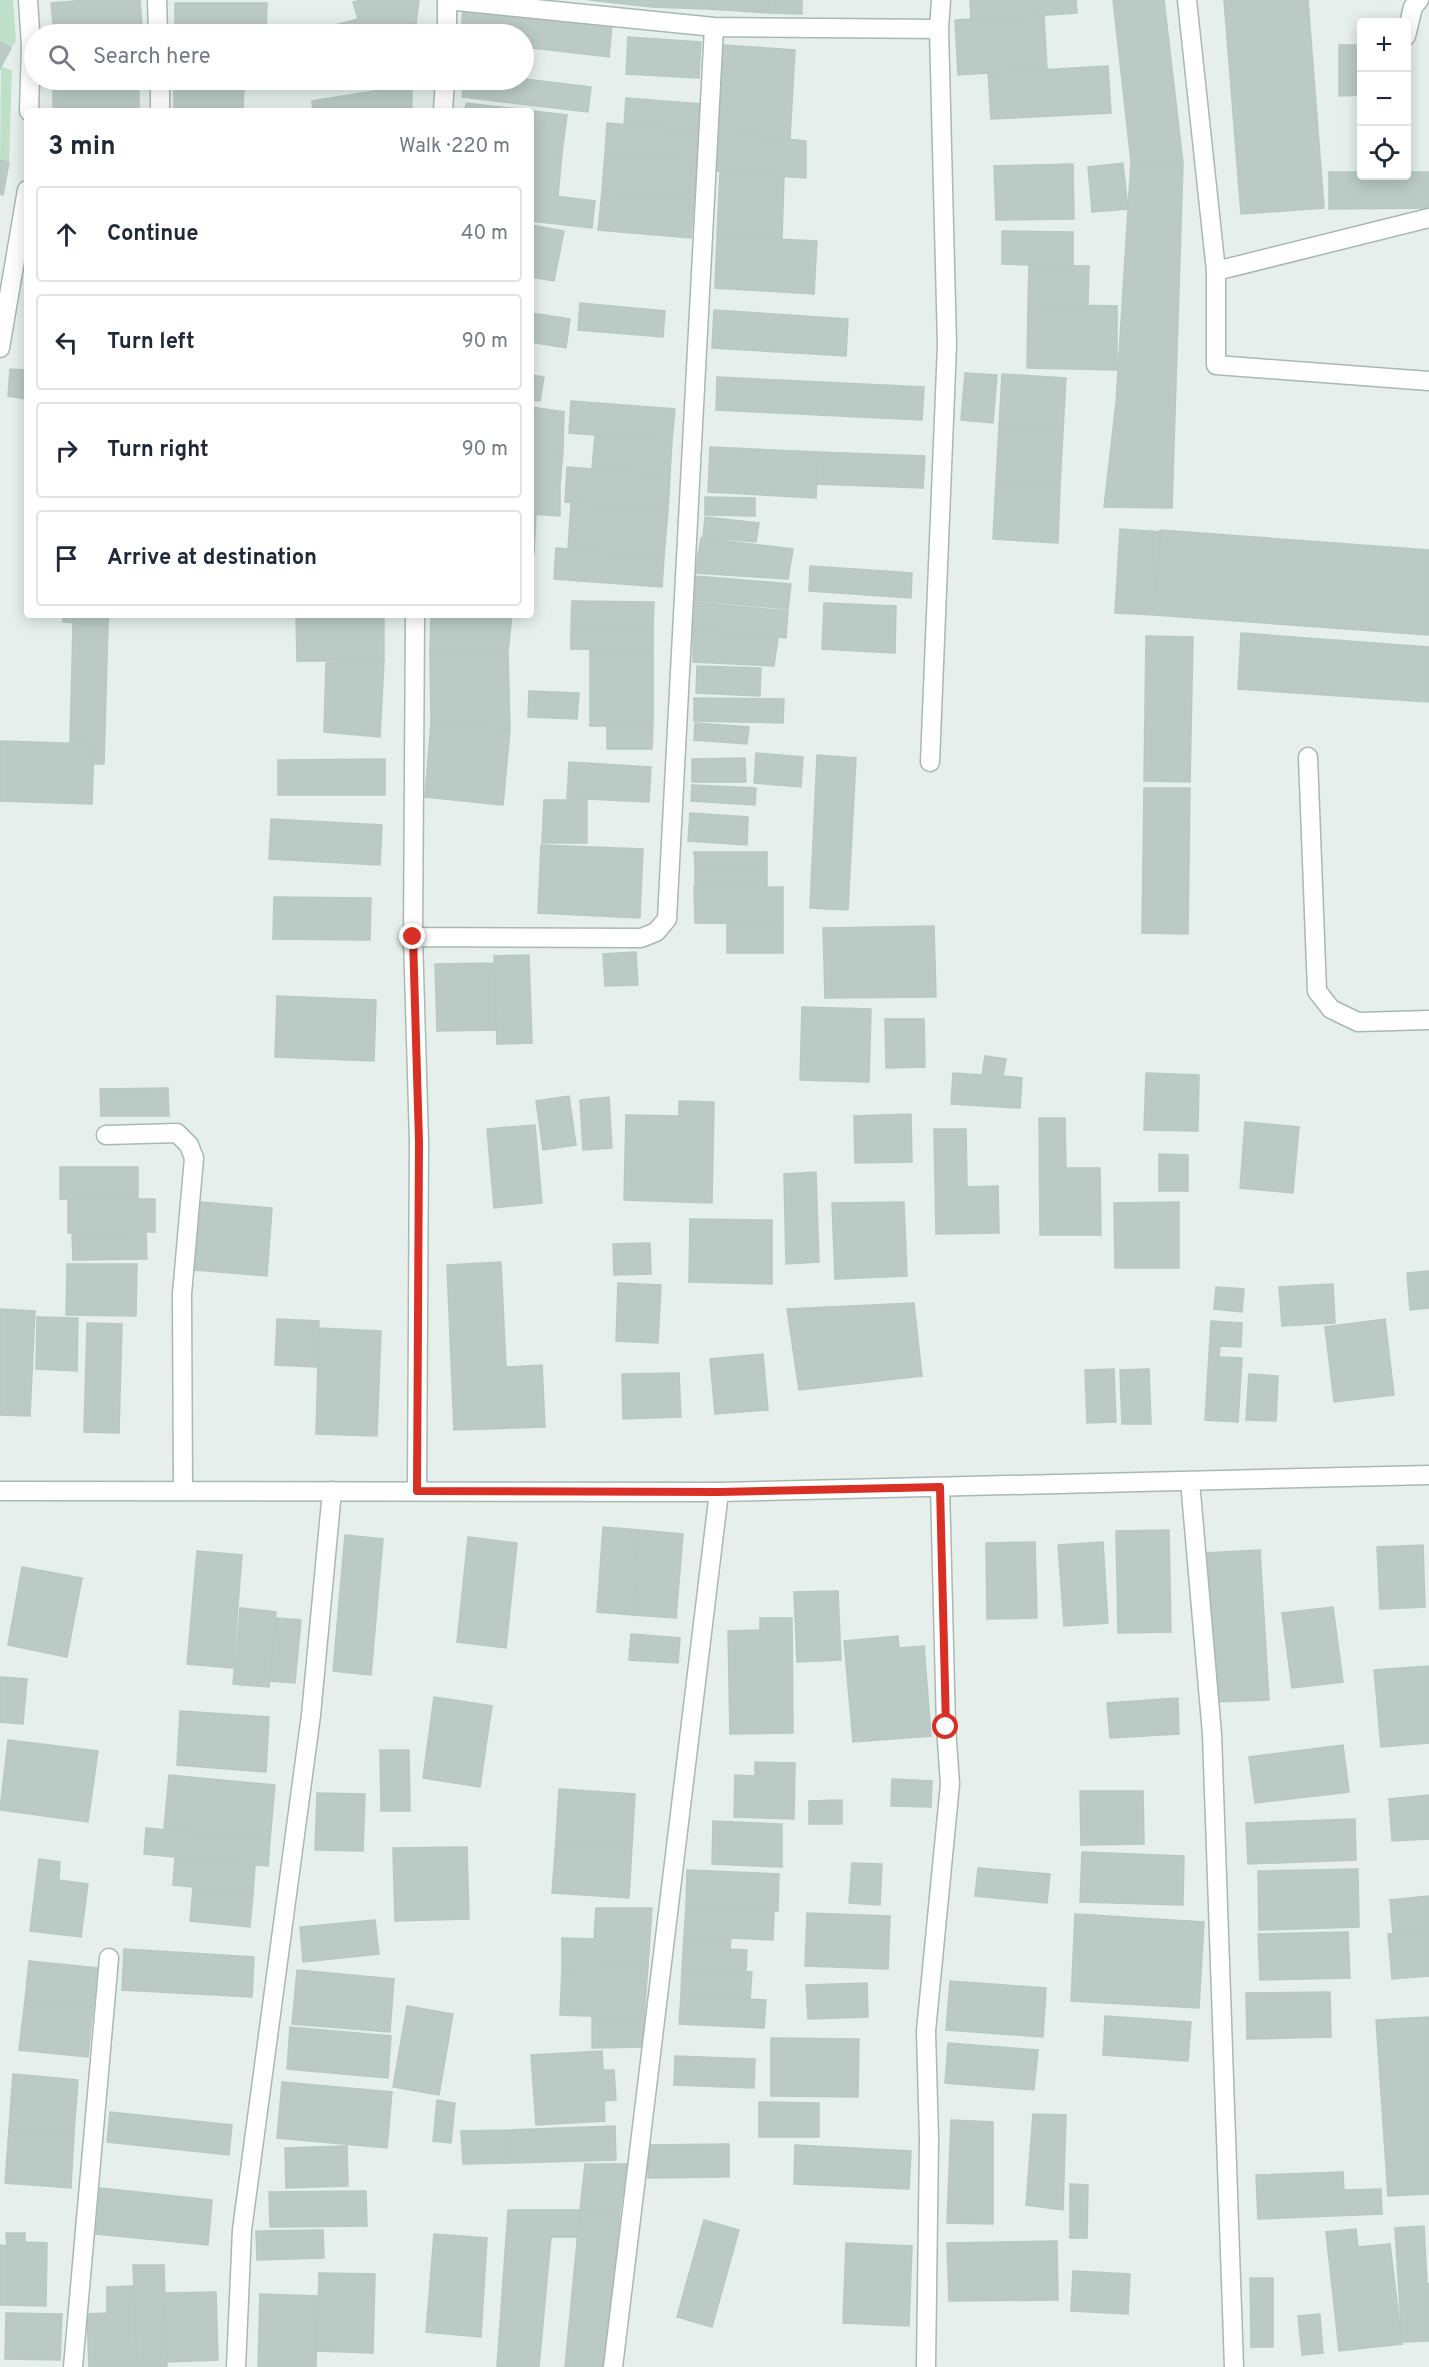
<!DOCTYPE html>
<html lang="en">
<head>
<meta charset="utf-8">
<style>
	body { margin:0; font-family:Overpass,sans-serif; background:#f2f2f3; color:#1f2937 }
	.controls { position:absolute; right:18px; top:18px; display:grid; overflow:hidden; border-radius:6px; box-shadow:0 3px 15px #0003 }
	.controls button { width:54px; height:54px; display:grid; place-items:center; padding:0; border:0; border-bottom:2px solid #e0e1e3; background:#fff; color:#1f2937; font:30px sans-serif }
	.stop { position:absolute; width:18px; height:18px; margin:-14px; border:4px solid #d93025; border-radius:50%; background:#fff }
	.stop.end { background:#d93025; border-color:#fff; box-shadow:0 2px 6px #0008 }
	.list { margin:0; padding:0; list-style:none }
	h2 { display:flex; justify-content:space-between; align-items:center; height:78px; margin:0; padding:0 24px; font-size:26px }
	h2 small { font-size:20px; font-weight:400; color:#747a83 }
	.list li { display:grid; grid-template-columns:39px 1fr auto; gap:18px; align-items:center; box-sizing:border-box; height:96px; margin:0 12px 12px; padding:0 12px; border:2px solid #e0e1e3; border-radius:6px }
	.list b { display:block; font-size:22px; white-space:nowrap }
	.list em { font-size:20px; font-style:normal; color:#747a83 }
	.icon { flex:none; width:33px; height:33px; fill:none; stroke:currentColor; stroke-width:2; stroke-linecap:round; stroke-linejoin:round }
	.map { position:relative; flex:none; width:1429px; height:2367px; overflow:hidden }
	.search { position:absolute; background:#fff; box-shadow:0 3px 15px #0003; left:24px; top:24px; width:510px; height:66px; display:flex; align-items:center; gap:15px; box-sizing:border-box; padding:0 21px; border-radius:33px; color:#747a83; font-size:22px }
	.panel { position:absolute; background:#fff; box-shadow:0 3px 15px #0003; left:24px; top:108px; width:510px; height:510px; border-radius:6px }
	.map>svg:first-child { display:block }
</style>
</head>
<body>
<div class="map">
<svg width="1429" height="2367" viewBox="0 0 1429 2367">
	<rect width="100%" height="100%" fill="#e6efeb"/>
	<path fill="#bfe0c8" d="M0,0H13L16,41L11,48L0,42Z
		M1,67L12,70L9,161L0,160Z"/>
	<path fill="#bbcac4" stroke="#b8c9c2" stroke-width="1.5" d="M86,0H140L142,27L54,34L51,3Z
		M361,0H419L416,24L368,34H341L338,24L358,19L353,2Z
		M589,0H653L652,7Z
		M653,0H708L707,9L652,7Z
		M708,0H741L740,11L707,9Z
		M741,0H769V13L740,11Z
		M769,0H802V14L769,13Z
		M970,0H1076L1077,13L971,20Z
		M1113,0H1164L1183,163L1131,162Z
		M1224,0H1308L1324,208L1241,214Z
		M175,3H267L266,34H175Z
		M463,8L612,25L609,57L524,47V34H461Z
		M1044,15L1047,69L958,75L955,20Z
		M416,24L415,34H368Z
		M628,37L701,42L699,78L626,74Z
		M0,42L11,48L0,69Z
		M723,45L795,50L790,139L717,130Z
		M1339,45H1362V95L1339,96Z
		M1108,66L1111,113L991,119L988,73Z
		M524,79L591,87L588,112L462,97L464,80Z
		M174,80H255V87L174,89Z
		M281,80H332L282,89Z
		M412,85V111H313L312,101Z
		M53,87H139V111H53Z
		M244,87L243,111H174V89Z
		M626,98L702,104L700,131L624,125Z
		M466,103L567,115L562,153L531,150V111H465Z
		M607,123L700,131L697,161L605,153Z
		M717,132L806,141V178L714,171Z
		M531,150L562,153L558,196L531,193Z
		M605,153L697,161L694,199L602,191Z
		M0,160L9,162L3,195L0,194Z
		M1131,162L1183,163L1172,508L1104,507L1116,403Z
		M1123,163L1128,209L1092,212L1088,167Z
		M1073,164L1074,219L996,220L994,166Z
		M720,172L784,177L782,238L717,235Z
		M1329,172H1362V176H1406V172H1429V208L1329,209Z
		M602,191L694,199L691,238L598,230Z
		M531,193L595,201L592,228L531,221Z
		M531,225L564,231L554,281L531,277Z
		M1002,231L1073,232V266L1002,264Z
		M717,236L817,241L814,294L715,288Z
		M1029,265L1089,266L1088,305L1028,304Z
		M580,303L665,311L663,337L578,330Z
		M1028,304L1117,306V370L1027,368Z
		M714,310L848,319L846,356L712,348Z
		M531,313L570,319L566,348L531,342Z
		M10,369L27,370V399L8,396Z
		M965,373L997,375L993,423L961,420Z
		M1002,374L1066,378L1063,431L999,427Z
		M531,375L544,377L540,401L531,400Z
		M717,377L821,382L819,415L716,410Z
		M821,382L924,387L922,420L819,415Z
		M571,401L675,409L672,441L569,433Z
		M531,407L564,412L563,451L531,448Z
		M999,427L1063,431L1060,486L996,482Z
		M595,435L672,441L670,475L592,468Z
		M710,447L818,452L816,498L708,492Z
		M531,448L563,451L560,486L531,483Z
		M818,452L925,456L923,488L817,484Z
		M567,467L670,475L668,510L565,502Z
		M996,482L1060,486L1058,543L993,539Z
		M531,483L560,486V516L531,514Z
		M705,497L755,498V516L705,515Z
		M571,503L668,510L664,557L568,549Z
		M531,514H536L534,554H531Z
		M705,517L759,523L756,542L703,537Z
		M1120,529L1161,532L1155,615L1115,613Z
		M1160,530L1429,550V635L1155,615Z
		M701,538L793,549L788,579L695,573Z
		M556,548L664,557L662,587L554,579Z
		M810,566L912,573L911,598L809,591Z
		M695,576L791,584L788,609L693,600Z
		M572,601L654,602L653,628L571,626Z
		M695,602L788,611L786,638L693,629Z
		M824,603L896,606L895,653L822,649Z
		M63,615H109L108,625L63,622Z
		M296,615H384V661H297Z
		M431,615H512L508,652L430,654Z
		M73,623L108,625L104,764H93L94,744L70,743Z
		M571,626L653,628V651L571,649Z
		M693,630L778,638L774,666L693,662Z
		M1241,633L1429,647V702L1238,689Z
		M1146,636L1193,637L1190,782L1144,781Z
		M590,650L653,651V726H590Z
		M508,652L510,730L431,722L430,654Z
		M384,661L380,737L324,732L326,663Z
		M697,666L761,668L760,696L696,693Z
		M529,691L579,693L577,719L528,717Z
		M694,698L784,699L783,723L694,721Z
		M431,722L510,730L503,805L425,797Z
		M695,723L749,727L747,744L694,740Z
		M607,726H653L652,749H607Z
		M0,741L94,744L92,804L0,801Z
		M756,753L803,757L801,787L754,783Z
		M817,755L856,758L848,910L810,908Z
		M745,758L746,782H692V759Z
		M385,759V795H278V760Z
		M569,762L651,767L649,802L567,798Z
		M692,785L756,788L755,805L691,801Z
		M1144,788H1190L1188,934L1142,933Z
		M544,800H587V843H542Z
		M690,813L748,817L747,845L688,841Z
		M271,819L382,825L380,865L269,859Z
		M541,845L643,849L640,918L538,913Z
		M694,852H767V867L695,866Z
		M695,866L767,867V886L695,885Z
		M694,886L783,887V924L695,923Z
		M274,897L371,898L370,940L273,939Z
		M727,923L783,924V953H727Z
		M934,926L936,997L825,998L823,928Z
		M636,952L638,985L605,986L603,954Z
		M529,955L532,1043L497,1044L494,956Z
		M494,963L496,1030L437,1031L435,964Z
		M277,996L376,1000L374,1061L275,1057Z
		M802,1007L871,1009L869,1082L800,1080Z
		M885,1019H924L925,1067L886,1068Z
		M985,1056L1006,1059L1003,1076L1022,1078L1020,1108L951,1104L953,1073L982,1075Z
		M1146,1073L1199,1075L1198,1131L1144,1130Z
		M168,1088L169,1116H101L100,1089Z
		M569,1096L576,1145L543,1150L536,1101Z
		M609,1097L612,1148L583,1150L580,1100Z
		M679,1101L714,1102L712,1203L624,1200L626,1115L679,1116Z
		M911,1114L912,1162L855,1163L854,1116Z
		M1039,1118H1065L1066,1168H1100L1101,1235H1040Z
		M1245,1122L1299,1127L1293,1193L1240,1188Z
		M535,1125L542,1203L494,1208L487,1129Z
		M934,1129H966L967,1187L998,1186L999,1233L936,1234Z
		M1159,1154L1188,1155V1191H1159Z
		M60,1167H138V1199H60Z
		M816,1172L819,1262L786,1264L784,1174Z
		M68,1199H155V1232L68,1233Z
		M201,1202L272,1208L267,1276L195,1270Z
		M904,1202L907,1276L835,1279L832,1203Z
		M1179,1202V1268H1115L1114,1203Z
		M690,1219L772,1220V1284L689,1282Z
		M146,1232L147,1259L73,1260L72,1233Z
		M650,1243L651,1274L614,1275L613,1244Z
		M501,1262L506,1367L542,1365L545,1427L454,1430L447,1265Z
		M67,1264H137L136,1316L66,1315Z
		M1429,1271V1308L1410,1310L1407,1273Z
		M618,1283L661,1285L658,1343L616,1341Z
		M1333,1284L1335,1323L1282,1326L1279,1287Z
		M1216,1287L1244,1289L1242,1312L1214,1309Z
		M914,1303L922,1376L799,1390L787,1309Z
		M0,1309L35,1311L30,1416L0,1415Z
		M37,1317L78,1318L77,1371L36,1369Z
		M277,1319L319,1321L317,1367L275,1365Z
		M1385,1319L1394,1395L1334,1402L1325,1327Z
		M1211,1321L1242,1323L1241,1347L1220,1346L1219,1357L1242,1358L1238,1422L1205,1420Z
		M87,1323L122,1324L119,1433L84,1432Z
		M319,1328L381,1331L377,1436L316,1434Z
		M763,1354L768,1410L715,1414L710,1359Z
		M1114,1369L1116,1422L1087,1423L1085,1370Z
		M1149,1369L1151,1424H1122L1120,1370Z
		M679,1373L681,1417L623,1419L622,1374Z
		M1249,1374L1278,1376L1276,1421L1246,1420Z
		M603,1527L639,1530L633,1615L597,1612Z
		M639,1530L683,1534L676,1618L633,1615Z
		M1169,1530L1171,1632L1118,1633L1116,1531Z
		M345,1535L383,1539L371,1675L333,1671Z
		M468,1537L517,1543L506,1648L457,1642Z
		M1035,1542L1037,1618L987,1619L986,1543Z
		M1103,1542L1108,1623L1064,1626L1058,1545Z
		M1423,1545L1425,1607L1380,1609L1377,1547Z
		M1260,1550L1269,1700L1213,1702L1204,1553Z
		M197,1551L242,1555L233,1668L187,1664Z
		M22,1567L82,1578L67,1657L8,1645Z
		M838,1591L841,1660L797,1662L794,1592Z
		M1333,1607L1343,1682L1292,1688L1282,1613Z
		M240,1608L276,1612L269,1687L233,1684Z
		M276,1618L301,1620L295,1683L270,1681Z
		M760,1618H792L793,1733L730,1734L728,1631L760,1630Z
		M631,1634L680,1638L678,1663L629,1660Z
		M898,1636L899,1648L924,1646L931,1736L853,1742L844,1641Z
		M1429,1666V1743L1381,1747L1374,1670Z
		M0,1677L27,1679L23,1724L0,1722Z
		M434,1697L492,1706L480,1787L423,1778Z
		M1178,1698L1179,1734L1110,1738L1107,1703Z
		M180,1711L269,1717L266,1772L177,1765Z
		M8,1740L98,1751L88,1822L0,1810Z
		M1343,1745L1349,1792L1255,1803L1249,1757Z
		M380,1750H409L410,1811H381Z
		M755,1762L795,1763L794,1819L734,1817L735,1775L755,1776Z
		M169,1775L275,1785L270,1840L164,1829Z
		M892,1779L932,1781L931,1807L891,1806Z
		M559,1789L635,1794L632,1846L556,1840Z
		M1080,1791H1143L1144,1844L1081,1845Z
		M317,1793L365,1794L363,1851L315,1850Z
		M1429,1795V1839L1392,1841L1389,1799Z
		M842,1800V1824H809V1801Z
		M1355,1819L1356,1860L1248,1864L1246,1823Z
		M713,1821L782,1824V1867L712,1864Z
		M146,1828L270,1840L268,1866L144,1854Z
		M556,1840L632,1846L629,1898L552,1893Z
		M467,1847L469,1919L395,1921L393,1848Z
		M1082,1852L1184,1856L1183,1905L1080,1902Z
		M175,1857L255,1865L253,1893L173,1885Z
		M39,1859L60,1862L59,1880L88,1884L81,1937L30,1931Z
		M852,1863L882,1864L880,1905L849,1903Z
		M978,1868L1050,1874L1047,1903L975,1896Z
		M1358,1869L1359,1927L1259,1930L1258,1871Z
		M687,1870L779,1874L778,1911L686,1906Z
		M193,1888L253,1893L250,1927L190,1921Z
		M1429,1896V1930L1393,1934L1390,1900Z
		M686,1906L774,1911L773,1940L684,1936Z
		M596,1908H652L648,1966L562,1969V1938L594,1939Z
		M807,1913L890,1916L888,1969L805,1966Z
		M1075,1914L1204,1922L1199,2008L1071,2001Z
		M375,1920L379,1954L303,1962L300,1927Z
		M1429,1930V1976L1392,1979L1388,1934Z
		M1348,1932L1350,1978L1260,1980L1258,1934Z
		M684,1936L731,1938L730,1949L747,1950L746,1972L682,1968Z
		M124,1949L254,1957L252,1997L122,1990Z
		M29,1961L97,1968L93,2008L25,2000Z
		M648,1966L644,2018L560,2015L562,1969Z
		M682,1968L752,1972L750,1999L681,1995Z
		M297,1970L394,1979L390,2032L292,2024Z
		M950,1981L1046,1988L1043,2037L946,2030Z
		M867,1983L868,2017L808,2019L806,1985Z
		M1330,1992L1331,2037L1247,2039L1246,1993Z
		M681,1995L766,2000L764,2028L679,2024Z
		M25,2000L93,2008L88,2057L19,2050Z
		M407,2006L453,2014L439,2095L393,2087Z
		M592,2016L644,2018L642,2047L592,2048Z
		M1105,2016L1191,2022L1188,2061L1103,2055Z
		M1429,2017V2194L1388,2196L1376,2020Z
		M290,2027L391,2036L388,2078L287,2069Z
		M771,2038L859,2039L858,2097L771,2096Z
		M948,2043L1038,2050L1034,2090L945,2083Z
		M602,2051L603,2070H614L616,2100L604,2101L605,2121L536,2125L531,2055Z
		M675,2056L755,2059L754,2088L674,2085Z
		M13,2074L78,2080L74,2133L9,2129Z
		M282,2082L392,2092L387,2148L277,2138Z
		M437,2100L455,2103L451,2143L433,2141Z
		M759,2102L819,2103V2137H759Z
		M110,2112L232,2125L229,2155L107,2142Z
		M1033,2114L1066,2115L1063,2210L1026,2205Z
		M951,2120L993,2122V2224L947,2223Z
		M615,2126L616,2160L511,2163L509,2130Z
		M9,2129L74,2133L71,2188L5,2183Z
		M509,2130L511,2163L463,2164L461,2131Z
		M729,2144V2177L648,2178V2145Z
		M795,2145L911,2151L909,2189L794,2184Z
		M347,2146L348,2186L286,2188L285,2148Z
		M585,2164H627L620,2211L580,2210Z
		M1343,2172L1344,2190L1381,2189L1382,2214L1258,2219L1256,2175Z
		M1070,2184L1088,2185L1087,2238H1070Z
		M100,2188L212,2200L208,2245L96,2234Z
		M366,2191L367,2226L270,2227L269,2192Z
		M508,2210H580L578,2237H551L539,2367H497Z
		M580,2210L620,2211L605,2367H565Z
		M704,2220L739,2230L712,2327L677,2317Z
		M1424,2226L1427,2284H1429V2341L1402,2342L1395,2228Z
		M1356,2229L1358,2247L1390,2244L1402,2344L1339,2351L1326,2232Z
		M323,2230L324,2258L257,2260L256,2231Z
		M6,2233H25V2242L47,2243L46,2306L0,2305V2245L7,2246Z
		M434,2234L487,2238L481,2337L426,2332Z
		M1057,2241L1058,2300L949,2301L947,2243Z
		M846,2243L912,2246L909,2326L843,2323Z
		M133,2265H164L167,2367H137Z
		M1073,2271L1130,2274L1128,2314L1071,2311Z
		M319,2273L375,2274L373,2353L317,2351Z
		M1250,2278H1273V2347H1251Z
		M134,2286L137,2367H89L87,2314L107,2313V2287Z
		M216,2292L218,2360L167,2362L164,2293Z
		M260,2294L318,2296L316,2367H258Z
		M6,2313L62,2314L60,2360L5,2359Z
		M1320,2314L1323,2353L1302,2355L1298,2316Z"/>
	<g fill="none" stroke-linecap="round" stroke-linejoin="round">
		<defs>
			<path id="service" d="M1187,0L1216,271V365L1429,381
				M1406,36L1413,7L1419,0
				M1216,271L1429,218
				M1308,757L1317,991L1331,1009L1358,1022L1429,1020"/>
			<path id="minor" d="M28,0L31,46L29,111
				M157,0L158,34
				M447,0V34
				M714,27L939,29
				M160,80V111
				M443,111L445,80
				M0,348L27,190
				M415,615L413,937L419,1142L417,1491
				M930,762L947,345L939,29L941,0
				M413,937L641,938L656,932L667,919L714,27L447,0
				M106,1135L177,1133L189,1145L194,1158L182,1294L183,1491
				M1190,1481L1212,1734L1234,2367
				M0,1491L719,1492L1429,1475
				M73,2367L109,1958
				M236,2367L242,2230L311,1715L332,1491
				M613,2367L719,1492
				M926,2367L929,2139L926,2031L950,1784L946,1727L940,1487"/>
		</defs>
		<use href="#service" stroke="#a8b8b2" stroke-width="21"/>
		<use href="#minor" stroke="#a8b8b2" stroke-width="21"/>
		<use href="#service" stroke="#fff" stroke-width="18"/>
		<use href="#minor" stroke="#fff" stroke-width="18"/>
	</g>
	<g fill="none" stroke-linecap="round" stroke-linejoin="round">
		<path stroke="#d93025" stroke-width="8" d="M413,937L419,1142L417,1491L719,1492L940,1487L946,1727"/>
	</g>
</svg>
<div class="controls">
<button>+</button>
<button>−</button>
<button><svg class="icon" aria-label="locate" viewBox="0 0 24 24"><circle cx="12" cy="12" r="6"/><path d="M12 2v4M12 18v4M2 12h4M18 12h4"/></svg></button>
</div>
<div class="stop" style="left:946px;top:1727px"></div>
<div class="stop end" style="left:413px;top:937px"></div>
<div class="search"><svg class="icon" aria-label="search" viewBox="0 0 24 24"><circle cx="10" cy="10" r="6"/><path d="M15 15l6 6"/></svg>Search here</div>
<section class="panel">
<h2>3 min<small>Walk · 220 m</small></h2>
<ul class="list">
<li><svg class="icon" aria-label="ahead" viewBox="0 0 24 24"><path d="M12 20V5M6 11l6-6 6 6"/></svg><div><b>Continue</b></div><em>40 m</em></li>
<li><svg class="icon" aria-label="left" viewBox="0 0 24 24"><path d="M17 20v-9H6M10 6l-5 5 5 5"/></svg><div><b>Turn left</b></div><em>90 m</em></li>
<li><svg class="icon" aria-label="right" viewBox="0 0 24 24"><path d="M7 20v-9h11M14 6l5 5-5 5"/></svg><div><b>Turn right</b></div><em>90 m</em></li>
<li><svg class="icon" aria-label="arrive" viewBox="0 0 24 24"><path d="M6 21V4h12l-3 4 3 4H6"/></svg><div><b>Arrive at destination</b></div></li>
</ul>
</section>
</div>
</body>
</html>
